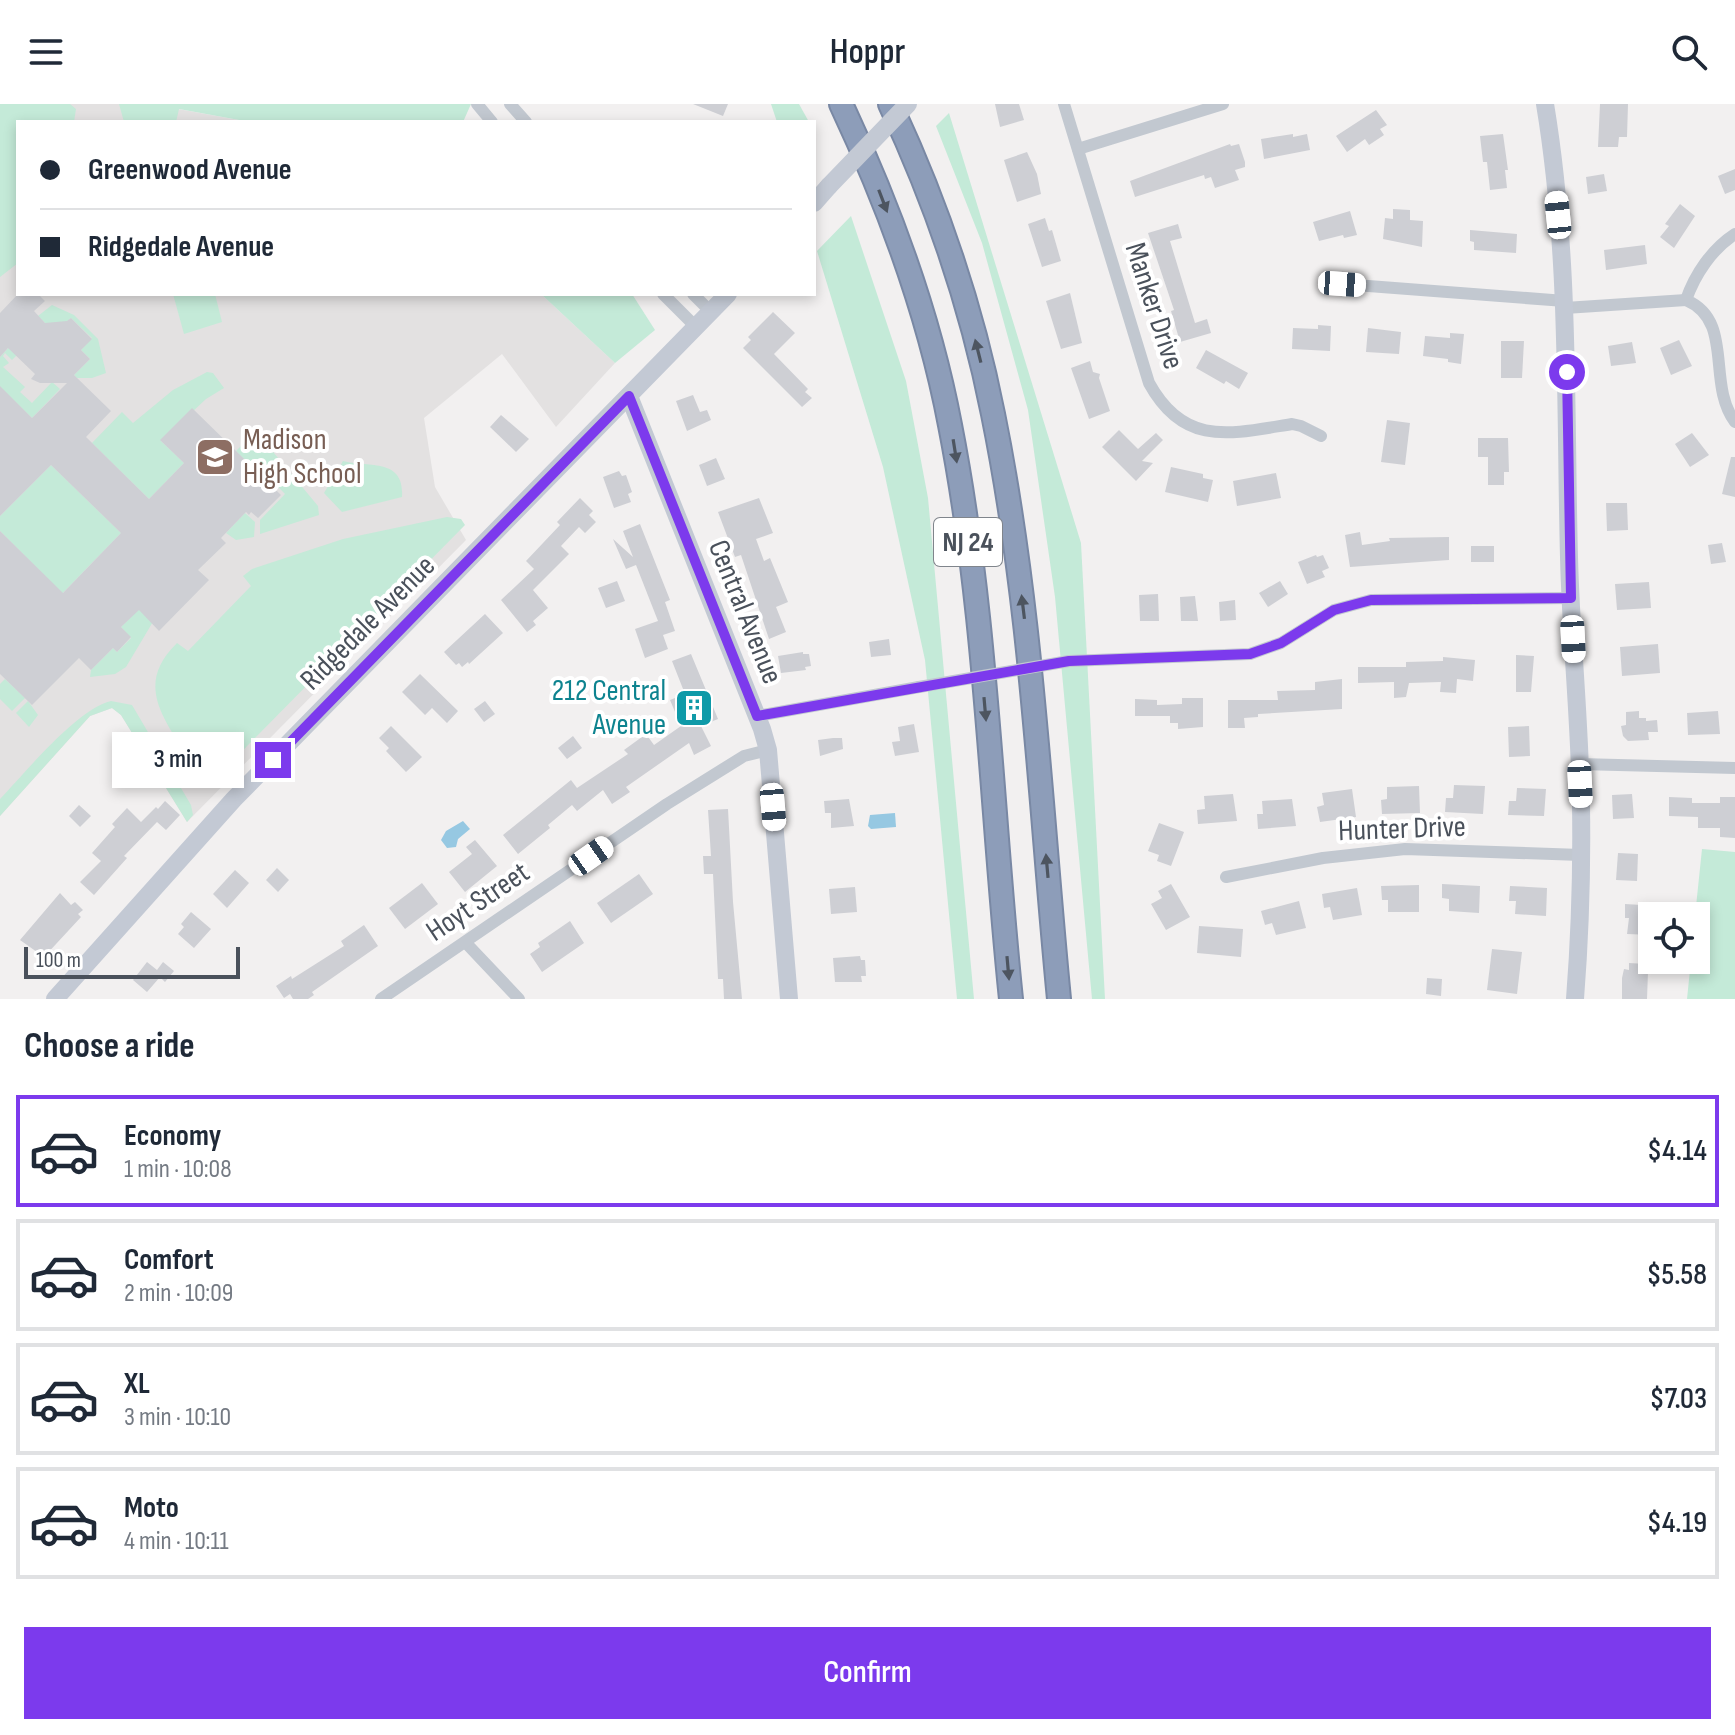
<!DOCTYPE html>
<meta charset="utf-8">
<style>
:root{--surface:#fff;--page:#f6f6f7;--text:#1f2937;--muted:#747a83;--line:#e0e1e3;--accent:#7c3aed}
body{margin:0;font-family:"Sofia Sans Condensed",sans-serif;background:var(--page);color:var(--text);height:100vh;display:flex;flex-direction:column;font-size:30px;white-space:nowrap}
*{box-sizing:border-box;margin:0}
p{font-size:26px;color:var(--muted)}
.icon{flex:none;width:44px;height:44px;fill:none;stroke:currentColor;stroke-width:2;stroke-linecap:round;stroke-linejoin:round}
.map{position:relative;height:895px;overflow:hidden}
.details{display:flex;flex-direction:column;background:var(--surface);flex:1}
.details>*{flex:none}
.top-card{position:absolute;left:16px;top:16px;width:800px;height:176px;border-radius:0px;box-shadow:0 4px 12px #0003;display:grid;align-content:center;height:176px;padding:0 24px;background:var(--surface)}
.fabs{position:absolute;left:1638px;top:798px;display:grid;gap:16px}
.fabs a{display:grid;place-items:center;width:72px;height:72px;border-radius:0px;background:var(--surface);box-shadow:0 4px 12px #0003;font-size:40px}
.scale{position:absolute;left:24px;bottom:20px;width:216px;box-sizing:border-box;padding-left:8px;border:4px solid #4a515b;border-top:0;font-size:22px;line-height:28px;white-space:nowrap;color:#4a515b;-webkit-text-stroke:6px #fff;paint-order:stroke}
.end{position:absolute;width:36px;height:36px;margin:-18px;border:10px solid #7c3aed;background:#fff;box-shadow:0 0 0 4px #fff}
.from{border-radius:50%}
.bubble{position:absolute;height:56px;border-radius:0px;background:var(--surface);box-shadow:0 4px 12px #0003;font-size:26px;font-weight:600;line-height:56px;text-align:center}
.car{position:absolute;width:24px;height:48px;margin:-24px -12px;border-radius:10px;box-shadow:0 0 6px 2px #0007;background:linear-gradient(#fff 24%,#345 0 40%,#fff 0 76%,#345 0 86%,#fff 0)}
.top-card b{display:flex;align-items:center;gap:28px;height:76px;font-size:30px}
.top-card b+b{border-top:2px solid var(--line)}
.top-card i{width:20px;height:20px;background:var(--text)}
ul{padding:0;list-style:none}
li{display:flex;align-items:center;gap:24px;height:112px;margin:0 16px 12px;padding:0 8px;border:4px solid var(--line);border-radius:0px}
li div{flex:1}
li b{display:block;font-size:30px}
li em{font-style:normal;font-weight:600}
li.active{border-color:var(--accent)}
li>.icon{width:72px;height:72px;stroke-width:1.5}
h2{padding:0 24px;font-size:36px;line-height:96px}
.action{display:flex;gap:16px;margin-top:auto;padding:16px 24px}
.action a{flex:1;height:92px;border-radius:0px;background:var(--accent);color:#fff;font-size:32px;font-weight:600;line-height:92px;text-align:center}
header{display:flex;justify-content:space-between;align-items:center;height:104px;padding:0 24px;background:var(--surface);font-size:36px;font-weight:600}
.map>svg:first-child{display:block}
.education{fill:#e3e1e1}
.green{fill:#c4ead8}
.water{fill:#96c8e2}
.building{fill:#cecfd4}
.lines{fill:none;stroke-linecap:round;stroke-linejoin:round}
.highway-casing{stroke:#7988a4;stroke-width:26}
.street{stroke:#c2c8d0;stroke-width:12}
.secondary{stroke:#c3c9d4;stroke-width:18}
.highway{stroke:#8d9db9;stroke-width:22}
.street-bridge{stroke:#c2c8d0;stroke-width:12}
.secondary-bridge{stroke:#c3c9d4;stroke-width:18}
.oneway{fill:#4d5560}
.route{stroke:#7c3aed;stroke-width:10}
.labels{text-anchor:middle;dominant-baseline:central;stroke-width:8;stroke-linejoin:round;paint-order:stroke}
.shield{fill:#fff;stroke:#80858c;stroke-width:2}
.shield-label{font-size:28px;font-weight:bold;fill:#4a515b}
.street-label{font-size:30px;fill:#4a515b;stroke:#fff}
.education-label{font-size:30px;fill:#785e54;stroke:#fff;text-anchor:start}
.culture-label{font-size:30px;fill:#0d838f;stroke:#fff;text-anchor:end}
</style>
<header><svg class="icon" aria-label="menu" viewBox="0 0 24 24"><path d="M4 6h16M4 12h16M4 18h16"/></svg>Hoppr<svg class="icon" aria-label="search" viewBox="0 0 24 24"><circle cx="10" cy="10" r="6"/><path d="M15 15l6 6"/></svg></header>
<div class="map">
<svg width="1735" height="895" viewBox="0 0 1735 895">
<rect width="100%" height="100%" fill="#f2f0f0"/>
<path class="education" d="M0 0H167L178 5 250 18H18V190H541L615 259 556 323 502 250 424 314 435 383 466 436 187 718 121 611 112 604 90 612 0 712Z"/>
<g class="green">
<path d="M0 0H70L76 5 74 18H18V159L0 173Z"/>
<path d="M119 0H471L463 18H250L179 5 176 18H124Z"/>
<path d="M771 0H799L809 18H777Z"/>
<path d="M949 9 1081 439 1105 895H1092L1055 493 1028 306 982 139 936 22Z"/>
<path d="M851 112 906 277 928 394 974 895H957L925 556 883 363 817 147Z"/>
<path d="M173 190H215L222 218 184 230Z"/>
<path d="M541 190H632L655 226 615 259Z"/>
<path d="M52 201 74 211 98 235 106 269 92 274H77L74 271 90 255 81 246 92 234 71 214 65 219 46 220 38 212Z"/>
<path d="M13 239 20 248 12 256 5 249 3 252 9 259 3 263 25 283 20 288 32 299 52 278 60 285 32 314 0 283V253Z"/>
<path d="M207 268 213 269 224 284 206 295 161 337 184 359 149 395 92 339 122 308 133 319 173 286Z"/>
<path d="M252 331H259L318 402 319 411 260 430V416L285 390 252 356 248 359 236 347Z"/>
<path d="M343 357C367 364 405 353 402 393L342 408 324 389Z"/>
<path d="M51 361 121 429 53 499 51 478 0 427V412Z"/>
<path d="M245 409 255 418 254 433 236 436 226 429Z"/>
<path d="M447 413 461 415 465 421 248 641 222 669 216 682C200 678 192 660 183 646 159 608 138 577 177 539L188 547 251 482 243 472 252 465 343 435Z"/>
<path d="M156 488 163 501 126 563 115 570 90 573 91 566 113 544 117 548 131 534 121 523Z"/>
<path d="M5 575 25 594 12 607 0 595V580Z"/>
<path d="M28 597 38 611 29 623 16 609Z"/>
<path d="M111 597 132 601 191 701 193 711 187 718 121 611 112 604 90 612 0 712V695C25 669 78 604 111 597Z"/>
<path d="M1702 745 1735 748V895H1687L1691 856H1696L1695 812Z"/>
</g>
<g class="water">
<path d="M895 709 896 723 871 725 868 722 870 711Z"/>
<path d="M463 717 470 725 458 735 456 743 447 744 441 736 446 727Z"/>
</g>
<g class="building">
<path d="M693 0H728L723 12Z"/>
<path d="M995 0H1019L1024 16 1000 23Z"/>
<path d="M1600 0H1628L1627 33H1619L1618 43H1598Z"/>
<path d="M1376 6 1387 21 1380 25 1384 31 1369 41 1365 35 1347 48 1336 32Z"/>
<path d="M1293 30V33L1307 30 1310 46 1264 55 1261 35Z"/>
<path d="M1503 30 1508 66H1505L1507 84 1490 86 1487 58H1483L1480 32Z"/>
<path d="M1230 40 1231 42 1239 40 1245 58V63L1235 66 1239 76 1215 84 1211 73 1205 75 1204 71 1135 93 1130 77Z"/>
<path d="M1027 48 1037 70 1041 90 1017 98 1004 56Z"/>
<path d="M1735 65V86L1725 90 1718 72Z"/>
<path d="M1604 70 1607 87 1588 90 1586 73Z"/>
<path d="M1680 100 1695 112 1674 144 1660 133 1669 122 1665 120Z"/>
<path d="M1393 105 1410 106V116L1423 117 1422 143 1383 135 1385 114 1393 115Z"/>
<path d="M1350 107 1357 131 1344 134 1343 131 1319 137 1313 118Z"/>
<path d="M1045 114 1049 127 1052 126 1061 157 1042 163 1028 120Z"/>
<path d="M1178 120 1182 134 1170 137 1195 219 1207 215 1211 229 1180 238 1171 207 1174 206 1148 129Z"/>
<path d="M1470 126 1517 130 1516 149 1474 146V138L1470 137Z"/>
<path d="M1645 141 1647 160 1606 166 1604 146Z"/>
<path d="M1070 189 1082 239 1061 245 1046 197Z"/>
<path d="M18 190H38L45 197 34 207 45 219 67 217 71 214 92 235 81 246 90 255 74 271 111 307 86 333 149 395 184 359 160 336 192 304 281 391 258 414 251 408 249 411 246 408 221 434 226 439 198 466 209 476 159 527 139 506 121 523 131 533 117 548 113 544 91 566 79 554 32 601 0 570V427L63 489 121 429 51 361 0 412V282L32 314 67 279H40L31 275 35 270 8 244 0 253V209Z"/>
<path d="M773 208 795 229 774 250 808 285 805 288 812 294 802 303 743 244 751 236 748 233Z"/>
<path d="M1318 221 1331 222 1330 247 1292 245 1293 224 1318 225Z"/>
<path d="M1368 224 1401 228 1399 250 1366 248Z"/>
<path d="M1450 229 1464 230 1461 260 1448 258V255L1423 252 1425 232 1450 234Z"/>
<path d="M1679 236 1692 262 1671 271 1660 244Z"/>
<path d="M1501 237H1524L1522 274H1501Z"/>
<path d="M1632 238 1636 259 1611 262 1608 242Z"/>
<path d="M1206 246 1248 269 1239 285 1226 277 1224 280 1196 264Z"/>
<path d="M1090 257 1093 268 1100 270 1099 274 1110 307 1089 315 1071 264Z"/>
<path d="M693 291 700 308 707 306 711 316 687 327 676 297Z"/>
<path d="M501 311 529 335 516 348 490 323Z"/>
<path d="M1387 316 1410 319 1405 361 1381 358Z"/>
<path d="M1119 326 1138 345 1156 329 1163 336 1142 357 1153 359 1136 377 1102 343Z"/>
<path d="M1692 329 1709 351 1690 363 1675 340Z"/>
<path d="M1478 334H1508L1509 368H1504V381H1488V353H1478Z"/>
<path d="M1731 353H1735V393L1722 390Z"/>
<path d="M716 354 725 375 707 382 699 361Z"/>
<path d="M1171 363 1203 370V374L1213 376 1208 398 1165 388Z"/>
<path d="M619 367 622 372 626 371 632 388 628 390 631 398 614 404 603 373Z"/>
<path d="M1276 369 1281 394 1237 402 1233 377Z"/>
<path d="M580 394 593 407 589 411 596 418 585 429 579 423 561 442 569 450 533 486 548 504 533 517 536 521 527 528 501 496 534 465 526 457 560 421 557 418Z"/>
<path d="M759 394 773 429 756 435 764 457 770 454 788 498 776 503 786 528 769 535 741 451 735 453 718 408Z"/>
<path d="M1606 399H1627L1628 426 1607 427Z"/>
<path d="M640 420 670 496 665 498 675 527 663 531 668 545 645 554 635 525 658 517 636 461 626 465 613 435 633 453 623 427Z"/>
<path d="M1360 428 1362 441 1390 437 1389 434 1449 433V456L1350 463 1345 431Z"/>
<path d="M1722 439 1726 458 1711 460 1708 441Z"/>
<rect x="1471" y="442" width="23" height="16"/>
<path d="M1316 451 1317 453 1323 451 1329 464 1322 467 1325 473 1307 480 1298 458Z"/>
<path d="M617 477 625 497 606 504 598 484Z"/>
<path d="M1280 477 1288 490 1268 503 1259 489Z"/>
<path d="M1649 478 1651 504 1617 506 1615 480Z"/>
<path d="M1158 490 1159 517H1140L1139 491Z"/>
<path d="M1195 492 1198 517H1181L1180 493Z"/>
<path d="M1235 496 1236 516 1220 517 1219 498Z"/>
<path d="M485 510 503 529 469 560 468 558 462 563 459 559 456 561 444 548Z"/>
<path d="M889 535 891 551 871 553 869 538Z"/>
<path d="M1658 540 1660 569 1622 572 1620 543Z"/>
<path d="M803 548V550H809L811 562 805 563 806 566 781 569 778 552Z"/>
<path d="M691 550 718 615 701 622 711 642 694 651 689 639 626 683 630 688 612 700 603 686 577 707 572 701 548 721 550 724 518 750 503 731 571 676 577 684 628 650 624 646 646 630 654 641 681 622 670 596 685 590 672 557Z"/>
<path d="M1516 551 1534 552 1531 588H1516Z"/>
<path d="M1443 553 1475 556 1473 577 1457 575 1456 589 1440 588 1441 578 1409 579 1406 593 1394 594V578L1358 579V563H1406V558L1443 557Z"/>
<path d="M420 570 458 607 447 619 432 604 425 611 402 588Z"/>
<path d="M1342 575V605L1258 610V613L1244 614 1245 624H1228V596H1278L1277 587 1315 586V578Z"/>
<path d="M1182 594H1203V623L1178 625V619H1170V612H1135V595L1157 596V601L1182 600Z"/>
<path d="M485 597 495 610 484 618 474 605Z"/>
<path d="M1639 607V614H1646V617L1657 616 1658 628H1648L1649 636 1628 637 1623 632 1621 622 1626 621V608Z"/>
<path d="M1718 607 1720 630 1688 631 1687 609Z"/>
<path d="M914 620 919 648 895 652 892 638 900 637 898 623Z"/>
<path d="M391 622 422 653 406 668 386 647 389 644 379 634Z"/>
<path d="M1529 622 1530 652 1509 653 1508 623Z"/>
<path d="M573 632 582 644 567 655 558 644Z"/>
<path d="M833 634H842L843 645 820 652 818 636Z"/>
<path d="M1454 681 1485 682 1483 710 1445 708 1446 694H1453Z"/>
<path d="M1419 682 1420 709 1382 710 1381 696 1387 695V683Z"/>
<path d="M1517 684 1546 685 1544 712 1508 711 1509 697H1516Z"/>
<path d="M1352 685 1356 713 1320 718 1317 703 1324 701 1322 689Z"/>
<path d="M1233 690 1237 717 1198 720 1197 706 1205 705 1204 692Z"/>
<path d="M1632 690 1634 714 1613 715 1612 691Z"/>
<path d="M1669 693 1692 694V699H1720V693H1735V734L1720 733V724H1698V713L1669 712Z"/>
<path d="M849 695 854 722 831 724V709H825L824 697Z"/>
<path d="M1292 695 1296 722 1258 725 1257 710H1263L1262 697Z"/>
<path d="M165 697 180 711 166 726 157 718 124 752 127 754 94 791 80 778 101 757 92 749 115 723 112 720 127 704 141 718 156 703 158 705Z"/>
<path d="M79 701 91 712 80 723 69 712Z"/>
<path d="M728 705 733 798 742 895H724L723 875H718L713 770H704L703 752H711L708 706Z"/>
<path d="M1159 719 1184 728 1171 762 1157 757 1159 751 1148 747Z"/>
<path d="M475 736 497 762 465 788 449 768 472 750 466 743Z"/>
<path d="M1618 749 1638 750 1637 777 1616 776Z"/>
<path d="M277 764 289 776 278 788 266 776Z"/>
<path d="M235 766 249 779 227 804 213 790Z"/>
<path d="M639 770 653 790 611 819 597 799Z"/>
<path d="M422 779 438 800 405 825 389 804Z"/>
<path d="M1171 780 1190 813 1166 826 1151 800 1162 794 1158 787Z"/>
<path d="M1442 780 1480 782 1479 809 1449 807V795L1442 794Z"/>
<path d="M1419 781V808H1388V796H1382L1381 782Z"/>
<path d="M1510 782 1547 784 1546 812 1515 810 1516 797H1509Z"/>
<path d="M855 783 857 808 831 810 829 785Z"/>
<path d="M1357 784 1362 811 1333 816 1330 803 1324 804 1322 790Z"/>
<path d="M60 789 71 801 75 798 83 806 78 810 81 813 44 853 20 836Z"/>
<path d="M1299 797 1306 824 1276 831 1272 819 1265 821 1261 807Z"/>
<path d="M1625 800 1674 803V812H1652V831L1627 830 1629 814H1625Z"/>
<path d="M191 808 211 825 194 844 178 830 184 823 181 820Z"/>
<path d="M570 817 584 839 542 868 530 850 540 843 538 839Z"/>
<path d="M364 821 378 842 312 888 314 891 308 895H293L290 890 284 894 276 882 291 872 292 875 344 842 341 837Z"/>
<path d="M1199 822 1243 825 1241 853 1197 849Z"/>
<path d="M1492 845 1522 848 1517 890 1487 886Z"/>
<path d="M860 852 861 856H865L866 872H861L862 878H835L833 854Z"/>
<path d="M147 858 157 866 163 858 174 867 165 878 160 873 147 888 133 876Z"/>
<path d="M1629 859 1646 860 1645 867 1648 868 1647 895H1622V874L1624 865 1629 866Z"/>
<path d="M1427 874 1442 875 1441 892 1426 890Z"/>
</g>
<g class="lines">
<g class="highway-casing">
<g id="highway">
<path d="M841 0C889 102 929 210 950 321 987 510 991 704 1011 895"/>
<path d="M890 0C936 98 972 204 993 310 1032 502 1040 700 1059 895"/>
</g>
</g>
<g class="street">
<path d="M477 0 492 18"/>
<path d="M510 0 526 18"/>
<path d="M1064 0 1149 279C1184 343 1230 330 1292 320L1301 322 1321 332"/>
<path d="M1078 45 1223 0"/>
<path d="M1735 130C1712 145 1695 170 1686 196 1735 217 1706 279 1735 318"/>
<path d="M1342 180 1565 197"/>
<path d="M663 190 696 223"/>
<path d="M693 190 711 208"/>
<path d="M1565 204 1686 196"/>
<path d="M1069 557 1250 550 1281 539 1334 506 1371 496 1571 494"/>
<path d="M757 612 919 583"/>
<path d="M1579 660 1735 664"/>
<path d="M1226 773 1323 754 1405 745 1581 751"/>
<path d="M466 839 519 895"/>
<path d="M381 895 667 700 744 652 768 646"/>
</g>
<g class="secondary">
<path d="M1545 0C1570 150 1565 302 1569 453 1571 536 1580 619 1581 701 1582 766 1580 831 1575 895"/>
<path d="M814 99 829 82"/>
<path d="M629 292 762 625 768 646 789 895"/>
<path d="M55 895 234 695 728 190"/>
</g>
<use href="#highway" class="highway"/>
<path class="street-bridge" d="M919 583 1069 557"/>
<path class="secondary-bridge" d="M829 82 908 0"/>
</g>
<defs><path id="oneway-solid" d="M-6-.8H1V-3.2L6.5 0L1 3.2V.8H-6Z" transform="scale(2)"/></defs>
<g class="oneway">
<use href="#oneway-solid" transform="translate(883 97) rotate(69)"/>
<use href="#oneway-solid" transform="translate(978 247) rotate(-104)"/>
<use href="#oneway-solid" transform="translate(955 347) rotate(81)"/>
<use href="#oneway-solid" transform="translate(1023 503) rotate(-97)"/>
<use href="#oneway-solid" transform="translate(985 605) rotate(85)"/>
<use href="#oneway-solid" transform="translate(1047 762) rotate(-95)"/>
<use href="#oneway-solid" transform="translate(1008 864) rotate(85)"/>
</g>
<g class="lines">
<path class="route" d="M273 656 629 292 757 612 1069 557 1250 550 1281 539 1334 506 1371 496 1571 494 1567 268"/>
</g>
<defs>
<g id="school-square" transform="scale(2)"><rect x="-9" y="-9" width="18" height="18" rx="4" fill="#8d6e63" stroke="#fff"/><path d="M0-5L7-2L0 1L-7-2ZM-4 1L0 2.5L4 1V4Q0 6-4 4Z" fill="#fff"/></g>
<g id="building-square" transform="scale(2)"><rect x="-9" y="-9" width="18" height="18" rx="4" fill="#0f9aa8" stroke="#fff"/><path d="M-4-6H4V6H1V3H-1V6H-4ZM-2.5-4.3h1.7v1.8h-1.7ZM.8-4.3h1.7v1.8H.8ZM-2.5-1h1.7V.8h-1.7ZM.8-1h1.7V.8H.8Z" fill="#fff"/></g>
</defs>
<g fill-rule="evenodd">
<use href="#school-square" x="215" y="353"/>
<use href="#building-square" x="694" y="604"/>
</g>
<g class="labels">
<rect class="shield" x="934" y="414" width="68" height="48" rx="6"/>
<g class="shield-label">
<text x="968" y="438">NJ 24</text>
</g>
<g class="street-label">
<text transform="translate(1154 202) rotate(72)">Manker Drive</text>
<text transform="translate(745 508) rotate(68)">Central Avenue</text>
<text transform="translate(368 519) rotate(-45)">Ridgedale Avenue</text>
<text transform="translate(1402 725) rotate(-2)">Hunter Drive</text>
<text transform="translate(478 798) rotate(-34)">Hoyt Street</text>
</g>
<g class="education-label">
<text x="243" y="336">Madison<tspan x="243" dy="34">High School</tspan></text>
</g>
<g class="culture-label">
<text x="666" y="587">212 Central<tspan x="666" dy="34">Avenue</tspan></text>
</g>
</g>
</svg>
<div class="fabs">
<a><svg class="icon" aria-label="locate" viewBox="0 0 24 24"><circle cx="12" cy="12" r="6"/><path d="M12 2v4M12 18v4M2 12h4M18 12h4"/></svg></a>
</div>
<div class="scale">100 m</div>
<i class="end from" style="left:1567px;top:268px"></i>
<i class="end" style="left:273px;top:656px"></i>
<div class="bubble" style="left:112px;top:628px;width:132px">3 min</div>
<i class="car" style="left:1558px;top:111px;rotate:354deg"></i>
<i class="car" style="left:1342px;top:180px;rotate:94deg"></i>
<i class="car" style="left:1573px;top:535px;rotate:177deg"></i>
<i class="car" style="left:1580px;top:680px;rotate:177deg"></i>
<i class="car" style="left:773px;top:703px;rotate:175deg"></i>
<i class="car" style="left:591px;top:752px;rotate:55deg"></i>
<div class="top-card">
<b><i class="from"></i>Greenwood Avenue</b>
<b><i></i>Ridgedale Avenue</b>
</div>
</div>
<section class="details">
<h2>Choose a ride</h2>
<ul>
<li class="active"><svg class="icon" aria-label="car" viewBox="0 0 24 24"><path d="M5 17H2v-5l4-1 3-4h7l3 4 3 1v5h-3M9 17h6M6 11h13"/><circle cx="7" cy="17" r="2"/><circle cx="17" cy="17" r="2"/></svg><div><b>Economy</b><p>1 min · 10:08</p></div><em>$4.14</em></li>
<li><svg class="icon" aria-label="car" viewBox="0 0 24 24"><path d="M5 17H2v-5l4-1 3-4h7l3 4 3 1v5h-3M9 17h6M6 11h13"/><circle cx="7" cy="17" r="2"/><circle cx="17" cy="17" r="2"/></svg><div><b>Comfort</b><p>2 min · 10:09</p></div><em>$5.58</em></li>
<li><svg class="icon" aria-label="car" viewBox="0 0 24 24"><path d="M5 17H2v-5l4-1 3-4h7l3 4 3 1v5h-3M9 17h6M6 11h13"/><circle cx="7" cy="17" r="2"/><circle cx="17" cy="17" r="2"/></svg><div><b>XL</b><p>3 min · 10:10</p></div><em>$7.03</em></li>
<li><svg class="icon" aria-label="car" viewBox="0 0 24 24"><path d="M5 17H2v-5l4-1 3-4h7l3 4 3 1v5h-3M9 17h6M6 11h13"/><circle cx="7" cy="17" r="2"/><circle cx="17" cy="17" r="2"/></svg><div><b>Moto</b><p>4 min · 10:11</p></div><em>$4.19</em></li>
</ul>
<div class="action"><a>Confirm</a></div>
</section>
